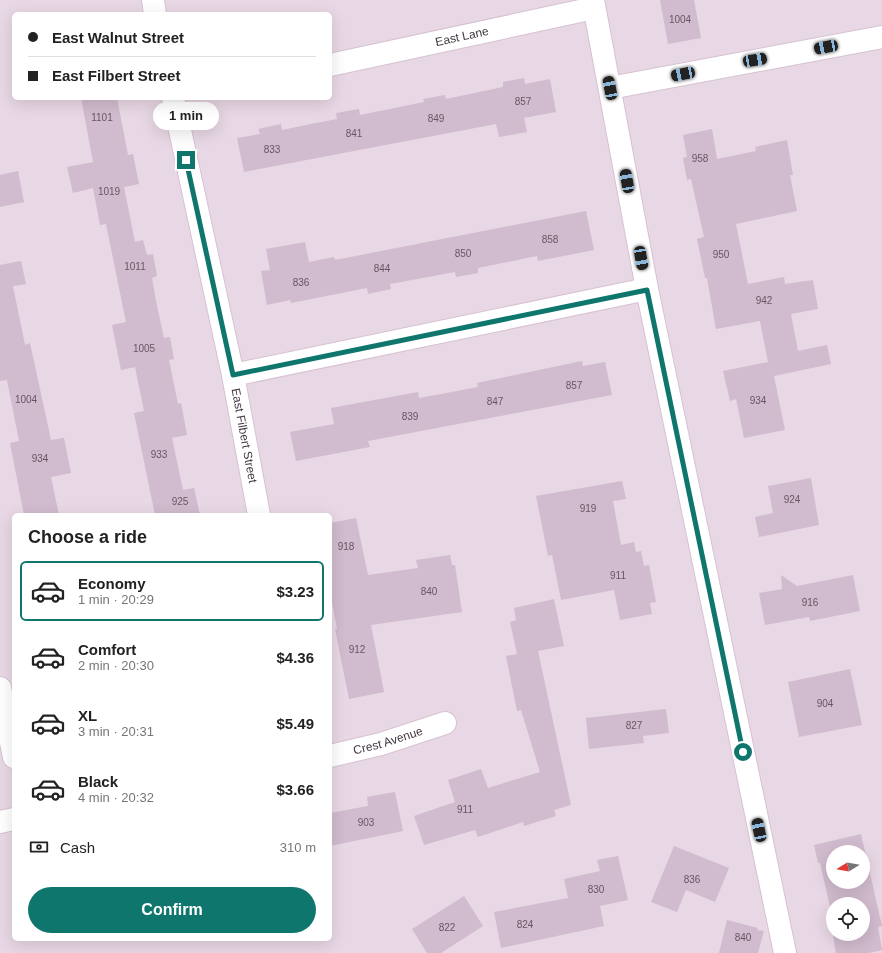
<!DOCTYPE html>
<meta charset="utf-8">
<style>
:root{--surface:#fff;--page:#f6f6f6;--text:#222;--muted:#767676;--line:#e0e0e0;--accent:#0f766e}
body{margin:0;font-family:Arial,sans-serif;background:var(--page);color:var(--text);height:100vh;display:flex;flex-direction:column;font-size:15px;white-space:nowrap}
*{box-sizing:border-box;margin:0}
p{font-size:13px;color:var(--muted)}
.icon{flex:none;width:22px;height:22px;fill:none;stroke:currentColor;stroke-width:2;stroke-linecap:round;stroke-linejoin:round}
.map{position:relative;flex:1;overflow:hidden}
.drawer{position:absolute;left:12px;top:513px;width:320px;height:428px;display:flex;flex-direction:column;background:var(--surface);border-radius:6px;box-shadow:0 4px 16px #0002}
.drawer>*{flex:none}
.top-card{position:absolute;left:12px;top:12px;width:320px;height:88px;border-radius:6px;box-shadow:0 4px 16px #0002;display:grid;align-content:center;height:88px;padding:0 16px;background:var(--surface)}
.needle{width:26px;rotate:259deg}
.controls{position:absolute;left:826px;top:845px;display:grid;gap:8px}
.controls a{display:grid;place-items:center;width:44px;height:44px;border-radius:50%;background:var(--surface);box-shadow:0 4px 16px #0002;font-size:20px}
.end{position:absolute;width:18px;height:18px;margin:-9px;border:5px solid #0f766e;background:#fff;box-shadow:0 0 0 2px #fff}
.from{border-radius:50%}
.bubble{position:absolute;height:28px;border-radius:14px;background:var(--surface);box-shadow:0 4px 16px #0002;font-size:13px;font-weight:700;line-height:28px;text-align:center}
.car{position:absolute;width:12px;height:24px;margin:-12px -6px;border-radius:5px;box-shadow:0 0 3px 1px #0007;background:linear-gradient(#222 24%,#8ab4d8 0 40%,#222 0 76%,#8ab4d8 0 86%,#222 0)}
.top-card b{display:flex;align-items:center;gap:14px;height:38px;font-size:15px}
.top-card b+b{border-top:1px solid var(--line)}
.top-card i{width:10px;height:10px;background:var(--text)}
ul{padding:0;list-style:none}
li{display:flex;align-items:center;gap:12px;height:60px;margin:0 8px 6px;padding:0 8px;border:2px solid transparent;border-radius:6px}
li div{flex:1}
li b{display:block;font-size:15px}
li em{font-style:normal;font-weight:700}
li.on{border-color:var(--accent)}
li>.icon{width:36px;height:36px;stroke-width:1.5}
h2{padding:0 16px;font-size:18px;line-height:48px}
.pay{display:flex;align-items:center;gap:10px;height:44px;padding:0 16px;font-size:15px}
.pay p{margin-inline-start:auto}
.button{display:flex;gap:8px;margin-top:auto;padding:8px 16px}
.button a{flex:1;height:46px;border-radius:24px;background:var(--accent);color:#fff;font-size:16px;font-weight:700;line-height:46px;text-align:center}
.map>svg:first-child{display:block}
.residential{fill:#e8d7e4;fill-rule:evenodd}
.building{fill:#d1bbce;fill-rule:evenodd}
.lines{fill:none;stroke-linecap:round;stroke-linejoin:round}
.street-casing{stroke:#d6c2d2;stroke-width:24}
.street{stroke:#fff;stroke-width:22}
.route{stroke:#0f766e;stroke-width:5}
.labels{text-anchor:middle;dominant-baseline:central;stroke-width:3.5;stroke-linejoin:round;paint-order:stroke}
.number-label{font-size:10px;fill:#665664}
.street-label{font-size:12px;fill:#423540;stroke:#fff}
</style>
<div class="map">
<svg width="882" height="953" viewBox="0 0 882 953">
<rect width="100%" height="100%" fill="#f1e5ee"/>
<path class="residential" d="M0 0H882V953H0ZM14 14H330V98H14ZM14 515H330V939H14ZM833 852H863V882H833ZM833 904H863V934H833Z"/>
<g class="building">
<path d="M660 0H694L701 38 668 44Z"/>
<path d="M524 78 525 84 550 79 556 112 524 118 527 132 499 137 496 124 244 172 237 138 260 134 258 129 281 124 282 130 301 126 337 119 336 113 359 109 360 115 424 102 423 99 445 95 446 99 503 87V82Z"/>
<path d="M81 98H117L128 155 133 154 139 184 124 187 135 242 143 240 147 255 153 254 157 276 152 278 156 301 164 338 170 337 174 359 169 360 178 404 181 403 187 435 172 438 183 490 194 488 200 515H155L134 413 144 411 135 367 121 370 112 325 126 322 106 224 100 225 93 188 73 193 67 167 93 162Z"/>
<path d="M712 129 717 159 756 151 755 147 787 140 793 175H790L797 211 736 224 748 284 784 277 785 284 813 280 818 309 791 314 798 351 827 345 831 364 774 376 785 430 744 438 736 399 730 401 723 371 768 362 760 321 716 329 707 278H705L697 239 704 237 691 179 687 180 683 158 687 157 683 135Z"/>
<path d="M18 171 24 202 0 207V175Z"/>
<path d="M586 211 594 250 538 261 537 256 478 268V273L456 277 455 272 390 284 391 289 368 294 367 288 291 303 290 300 267 305 261 271 270 270 266 249 305 242 309 262 334 257 335 260Z"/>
<path d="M21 261 26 284 13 286 25 345 30 343 51 440 64 438 71 473 51 477 59 515H24L10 443 19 441 7 380 0 381V265Z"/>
<path d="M582 361 583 366 605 362 612 395 368 441 370 447 296 461 290 432 334 424 331 408 418 392 419 398 441 394 478 387 477 383Z"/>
<path d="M811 478 819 525 759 537 755 517 773 513 768 486Z"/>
<path d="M622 481 626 499 613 501 621 545 634 542 636 552 641 551 644 566 649 565 656 602 650 603 652 614 620 620 614 590 561 600 552 555 548 556 536 496Z"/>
<path d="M356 518 368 575 418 568 416 560 450 555 452 565H455L462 612 371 625 384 692 349 699 335 629H337L330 591V523Z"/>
<path d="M781 575 797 586 853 575 860 611 810 621 809 617 765 625 759 593 782 589Z"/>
<path d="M554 599 564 646 538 651 571 805 554 810 556 816 524 826 523 822 478 837 475 830 424 845 414 816 455 802 448 780 481 769 488 788 540 772 521 710 517 711 506 656 517 654 510 622 516 620 514 608Z"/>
<path d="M850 669 862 725 799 737 788 682Z"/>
<path d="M666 709 669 733 643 736 644 743 589 749 586 718Z"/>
<path d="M395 792 403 831 330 846V813L368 806 367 797Z"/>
<path d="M861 834 882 926 878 927 882 950 869 953H836L833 936H837L836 934H863V904H833V920L820 863H818L814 845ZM833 852H863V882H833Z"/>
<path d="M674 846 729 868 715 902 686 890 677 912 651 902Z"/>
<path d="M618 856 628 900 600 906 604 926 501 948 494 912 568 898 564 879 600 871 597 860Z"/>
<path d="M464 896 483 926 441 953H427L412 929Z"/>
<path d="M727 920 758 928 757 930 764 931 758 953H719Z"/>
</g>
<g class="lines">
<g class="street-casing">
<g id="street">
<path d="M153 0 155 14"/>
<path d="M593 0 647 289 785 953"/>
<path id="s1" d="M330 65 594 8"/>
<path d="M610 88 882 37"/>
<path id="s2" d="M173 98 233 375 259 515"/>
<path d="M233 375 647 289"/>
<path d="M0 688 14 757"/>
<path id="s3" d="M330 756 381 744 445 723"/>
<path d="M0 822 14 819"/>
</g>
</g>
<use href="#street" class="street"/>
</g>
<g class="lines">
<path class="route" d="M186 160 233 375 647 290 743 752"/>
</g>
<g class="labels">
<g class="number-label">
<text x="680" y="19">1004</text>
<text x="523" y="101">857</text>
<text x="102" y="117">1101</text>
<text x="436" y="118">849</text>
<text x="354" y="133">841</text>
<text x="272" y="149">833</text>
<text x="700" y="158">958</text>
<text x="109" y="191">1019</text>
<text x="550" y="239">858</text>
<text x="463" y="253">850</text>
<text x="721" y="254">950</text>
<text x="135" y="266">1011</text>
<text x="382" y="268">844</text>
<text x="301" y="282">836</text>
<text x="764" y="300">942</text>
<text x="144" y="348">1005</text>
<text x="574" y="385">857</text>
<text x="26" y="399">1004</text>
<text x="758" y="400">934</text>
<text x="495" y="401">847</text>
<text x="410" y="416">839</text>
<text x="159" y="454">933</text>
<text x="40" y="458">934</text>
<text x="792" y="499">924</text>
<text x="180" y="501">925</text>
<text x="588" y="508">919</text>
<text x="346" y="546">918</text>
<text x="618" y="575">911</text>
<text x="429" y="591">840</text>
<text x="810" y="602">916</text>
<text x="357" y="649">912</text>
<text x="825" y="703">904</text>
<text x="634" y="725">827</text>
<text x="465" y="809">911</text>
<text x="366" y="822">903</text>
<text x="692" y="879">836</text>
<text x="596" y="889">830</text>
<text x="525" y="924">824</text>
<text x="447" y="927">822</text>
<text x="743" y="937">840</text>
</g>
<g class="street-label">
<text stroke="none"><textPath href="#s1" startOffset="135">East Lane</textPath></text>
<text stroke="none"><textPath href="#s2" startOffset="345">East Filbert Street</textPath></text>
<text stroke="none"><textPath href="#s3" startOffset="60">Crest Avenue</textPath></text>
</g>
</g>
</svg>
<div class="controls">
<a><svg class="needle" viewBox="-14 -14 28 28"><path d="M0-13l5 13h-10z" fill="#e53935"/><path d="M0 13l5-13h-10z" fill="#767676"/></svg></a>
<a><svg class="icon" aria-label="locate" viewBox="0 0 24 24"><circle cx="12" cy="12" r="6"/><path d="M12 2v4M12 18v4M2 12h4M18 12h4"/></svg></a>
</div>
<i class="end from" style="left:743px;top:752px"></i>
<i class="end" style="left:186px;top:160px"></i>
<div class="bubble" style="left:153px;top:102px;width:66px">1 min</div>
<i class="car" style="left:826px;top:47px;rotate:259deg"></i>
<i class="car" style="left:755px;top:60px;rotate:80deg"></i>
<i class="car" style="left:683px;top:74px;rotate:259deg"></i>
<i class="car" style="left:610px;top:88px;rotate:349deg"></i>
<i class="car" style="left:627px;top:181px;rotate:350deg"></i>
<i class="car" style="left:641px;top:258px;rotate:170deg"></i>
<i class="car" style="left:759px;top:830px;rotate:348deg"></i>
<div class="top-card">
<b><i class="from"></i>East Walnut Street</b>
<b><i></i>East Filbert Street</b>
</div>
<section class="drawer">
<h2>Choose a ride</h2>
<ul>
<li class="on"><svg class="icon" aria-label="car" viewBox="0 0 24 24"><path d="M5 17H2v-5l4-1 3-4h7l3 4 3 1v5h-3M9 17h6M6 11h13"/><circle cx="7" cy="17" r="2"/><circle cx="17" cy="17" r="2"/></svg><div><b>Economy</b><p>1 min · 20:29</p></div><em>$3.23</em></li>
<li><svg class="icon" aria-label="car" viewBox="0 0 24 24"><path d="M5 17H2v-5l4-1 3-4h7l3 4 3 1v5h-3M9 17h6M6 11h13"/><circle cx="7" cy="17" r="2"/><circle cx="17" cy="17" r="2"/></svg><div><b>Comfort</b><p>2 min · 20:30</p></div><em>$4.36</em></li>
<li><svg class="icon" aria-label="car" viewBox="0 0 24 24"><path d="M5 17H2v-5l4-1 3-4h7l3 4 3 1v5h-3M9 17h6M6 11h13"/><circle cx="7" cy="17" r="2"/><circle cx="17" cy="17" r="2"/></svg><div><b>XL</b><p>3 min · 20:31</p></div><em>$5.49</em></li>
<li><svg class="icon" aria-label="car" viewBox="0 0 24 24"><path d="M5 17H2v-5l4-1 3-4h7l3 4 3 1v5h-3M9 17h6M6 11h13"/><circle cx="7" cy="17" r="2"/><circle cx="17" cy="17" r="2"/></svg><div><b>Black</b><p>4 min · 20:32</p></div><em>$3.66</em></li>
</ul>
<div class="pay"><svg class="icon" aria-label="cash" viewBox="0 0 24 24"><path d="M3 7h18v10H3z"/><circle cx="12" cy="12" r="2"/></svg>Cash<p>310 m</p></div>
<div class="button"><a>Confirm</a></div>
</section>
</div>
